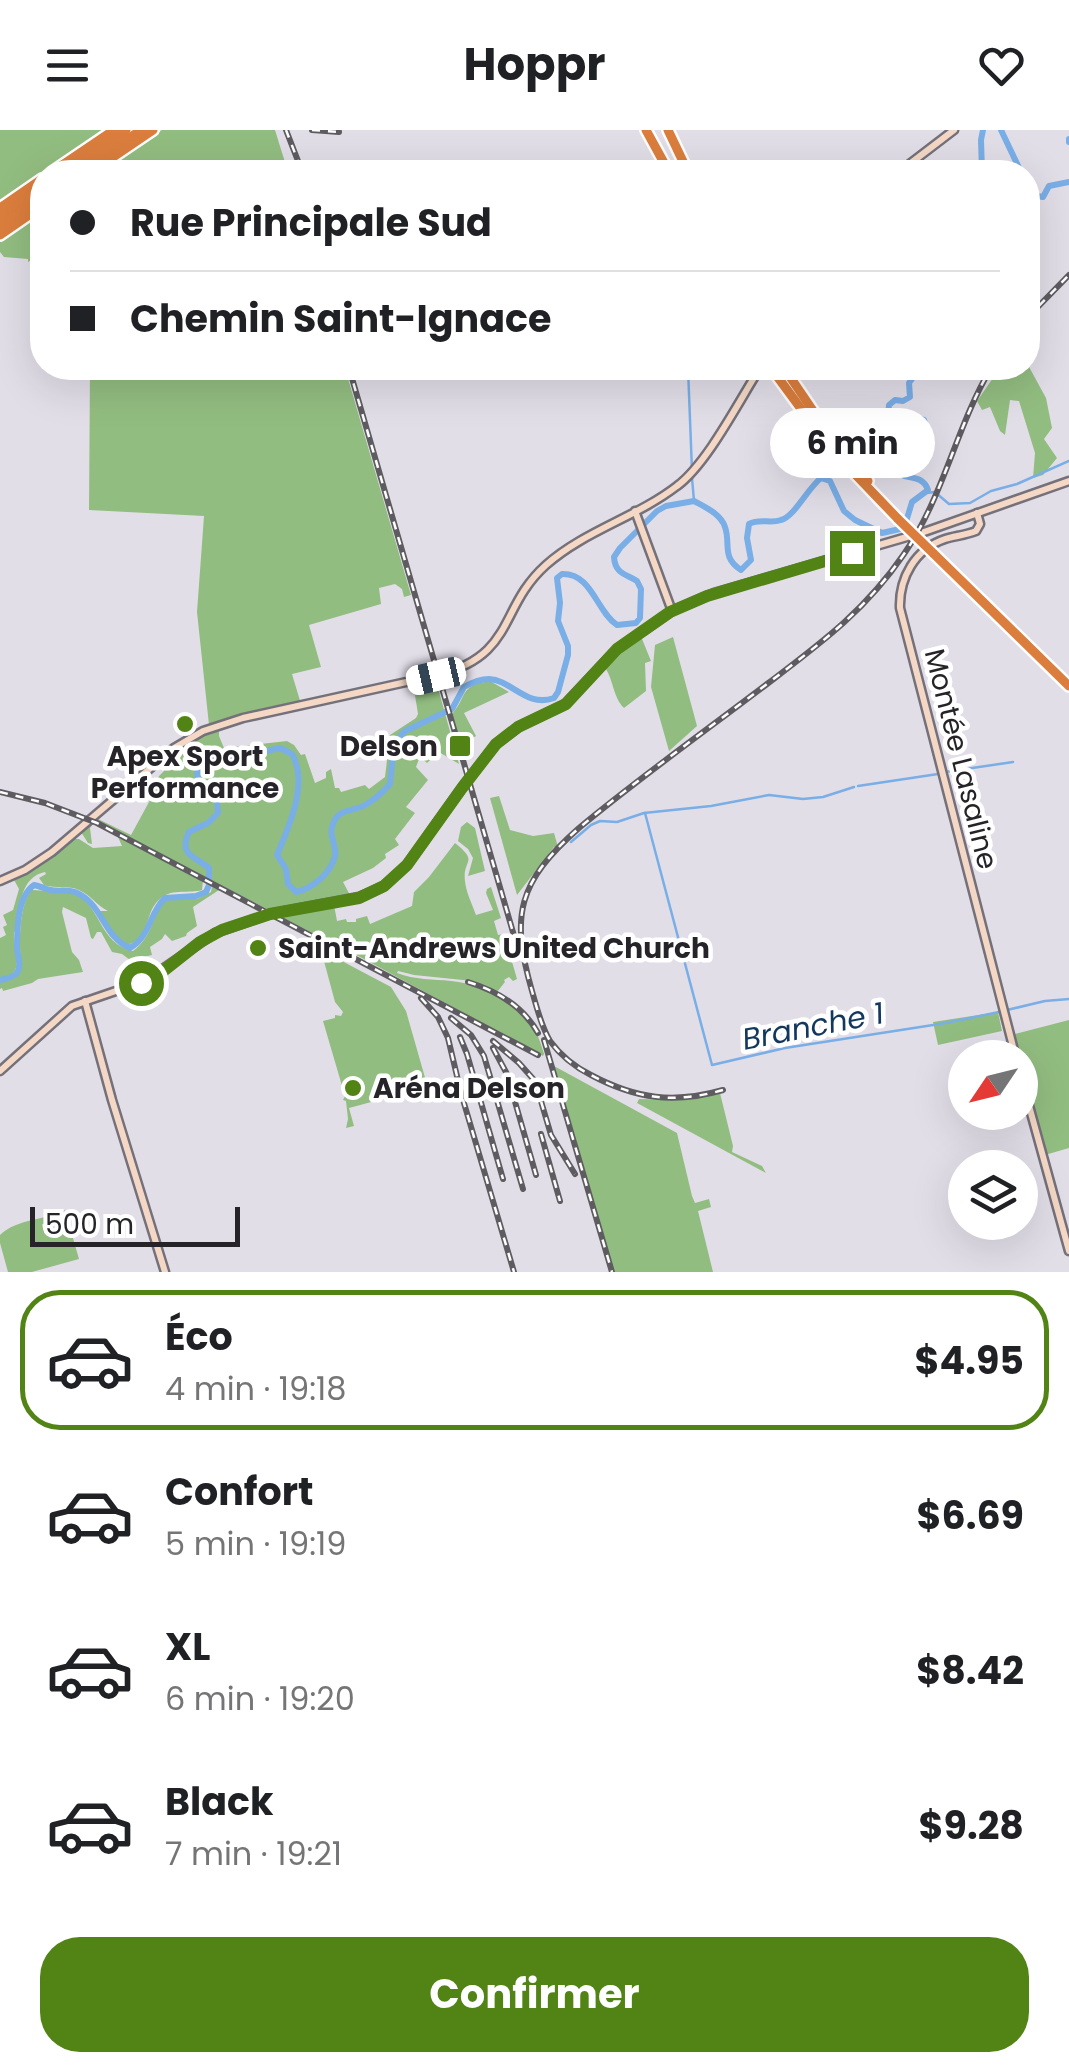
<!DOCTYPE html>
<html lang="fr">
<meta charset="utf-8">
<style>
:root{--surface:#fff;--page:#f6f6f6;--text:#202124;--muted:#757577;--line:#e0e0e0;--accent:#528315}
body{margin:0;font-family:Poppins,sans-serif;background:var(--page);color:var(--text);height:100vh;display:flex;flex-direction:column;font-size:38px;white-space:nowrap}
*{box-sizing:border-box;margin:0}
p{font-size:32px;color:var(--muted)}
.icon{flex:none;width:55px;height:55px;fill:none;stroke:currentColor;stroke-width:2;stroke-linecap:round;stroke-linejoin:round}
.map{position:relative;height:1142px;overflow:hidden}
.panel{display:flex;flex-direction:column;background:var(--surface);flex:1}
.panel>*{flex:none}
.banner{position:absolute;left:30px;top:30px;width:1010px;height:220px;border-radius:40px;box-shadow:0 10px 40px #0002;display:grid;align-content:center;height:220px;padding:0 40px;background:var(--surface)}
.needle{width:65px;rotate:235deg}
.fabs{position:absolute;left:948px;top:910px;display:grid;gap:20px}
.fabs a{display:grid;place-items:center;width:90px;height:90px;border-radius:50%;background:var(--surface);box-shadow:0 10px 40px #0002;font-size:50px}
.scale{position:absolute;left:30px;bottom:25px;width:210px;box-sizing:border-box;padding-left:10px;border:5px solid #262428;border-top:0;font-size:28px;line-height:35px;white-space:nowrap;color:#262428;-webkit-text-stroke:8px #fff;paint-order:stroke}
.end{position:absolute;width:45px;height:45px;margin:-22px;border:12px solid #528315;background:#fff;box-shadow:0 0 0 5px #fff}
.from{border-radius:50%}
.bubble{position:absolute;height:70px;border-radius:35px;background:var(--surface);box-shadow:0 10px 40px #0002;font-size:32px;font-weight:700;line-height:70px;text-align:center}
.car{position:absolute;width:30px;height:60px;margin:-30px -15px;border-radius:12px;box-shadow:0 0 8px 2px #0007;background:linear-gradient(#fff 24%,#345 0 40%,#fff 0 76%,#345 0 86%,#fff 0)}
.banner b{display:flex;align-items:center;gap:35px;height:95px;font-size:38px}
.banner b+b{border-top:2px solid var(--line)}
.banner i{width:25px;height:25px;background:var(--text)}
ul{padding:18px 0 0;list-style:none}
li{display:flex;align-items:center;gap:30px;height:140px;margin:0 20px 15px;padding:0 20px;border:5px solid transparent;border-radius:40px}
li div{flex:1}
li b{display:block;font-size:38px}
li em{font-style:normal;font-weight:700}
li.selected{border-color:var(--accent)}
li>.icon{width:90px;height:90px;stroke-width:1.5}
.cta{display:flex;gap:20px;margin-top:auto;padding:20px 40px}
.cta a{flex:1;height:115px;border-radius:40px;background:var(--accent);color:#fff;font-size:40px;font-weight:700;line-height:115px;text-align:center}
header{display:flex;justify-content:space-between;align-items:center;height:130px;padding:0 40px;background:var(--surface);font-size:45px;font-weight:700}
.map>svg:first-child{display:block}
.green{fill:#92bd80}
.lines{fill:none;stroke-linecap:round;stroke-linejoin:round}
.stream{stroke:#79aee6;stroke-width:2.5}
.river{stroke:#79aee6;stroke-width:6}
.secondary-casing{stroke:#74717a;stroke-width:11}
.highway-casing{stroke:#fff;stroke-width:14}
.secondary{stroke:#f4d8c5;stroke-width:6}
.highway{stroke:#db7e3d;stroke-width:9}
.rail-casing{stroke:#5e5b61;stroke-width:6}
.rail{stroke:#fff;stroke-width:2.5;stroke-dasharray:8;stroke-linecap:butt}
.highway-bridge-casing{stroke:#fff;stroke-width:14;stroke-linecap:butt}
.highway-bridge{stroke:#db7e3d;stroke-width:9}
.route{stroke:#528315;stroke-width:12}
.poi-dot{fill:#528315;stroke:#fff;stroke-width:4}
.labels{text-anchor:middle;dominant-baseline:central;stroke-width:9;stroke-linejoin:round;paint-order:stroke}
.poi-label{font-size:28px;font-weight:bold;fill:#262428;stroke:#fff;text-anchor:start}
.street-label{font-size:28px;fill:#262428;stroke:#fff}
.water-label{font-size:30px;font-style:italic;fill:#13385d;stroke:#fff}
</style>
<header><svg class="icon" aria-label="menu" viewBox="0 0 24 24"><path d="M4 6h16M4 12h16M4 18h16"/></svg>Hoppr<svg class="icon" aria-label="heart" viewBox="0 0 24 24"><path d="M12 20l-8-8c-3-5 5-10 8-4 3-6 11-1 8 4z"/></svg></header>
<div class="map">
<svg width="1069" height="1142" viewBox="0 0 1069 1142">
<rect width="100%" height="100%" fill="#e2dee8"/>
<g class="green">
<path d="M0 0H108L47 42H42V45L0 75Z"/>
<path d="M162 0H275L288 42H99Z"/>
<path d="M42 84V90L34 96 37 101 34 105 33 129 28 132V129L4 127 0 122V108L7 103 9 106Z"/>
<path d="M1028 235 1046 268 1052 298 1044 309 1057 328 1043 345 1033 348 1035 323 1019 271 1010 270 1005 305 1000 301 990 277 982 280 977 271 1000 238H1028Z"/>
<path d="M90 238H345L411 465 404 467 402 459 395 454 379 458 381 474 309 495 321 537 292 544 301 574 209 595 197 482 204 386 89 380Z"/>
<path d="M640 504 651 531 645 533 646 561 624 578C612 566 614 548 603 535L618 520Z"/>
<path d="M673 507 697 596 669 621 651 557 655 515Z"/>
<path d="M428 550 430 557 438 558 459 634 439 622 427 633 422 628 419 629 416 637 428 650 406 677 415 683 395 709 399 715 385 724 386 728 373 738 343 752 351 767 273 782 94 690 96 688 131 705 149 672 159 646 164 641 161 632C179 618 198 606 219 597V606L224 618 287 611 294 615 301 625 305 624 315 653 326 648V642L331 639 335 658H339L341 662 365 655 369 659 385 647 390 605 416 588 418 584 413 553Z"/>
<path d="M490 551 509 562 464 583 476 606 464 613 466 623 463 624 452 584C468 566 458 556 490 551Z"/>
<path d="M499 666 510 700 533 706 554 703 558 717H554L517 765 490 668Z"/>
<path d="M93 692 203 750 202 760C189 764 173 758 161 768 143 782 153 805 128 815L119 809 100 785 99 781H108C97 776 91 765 79 760 69 755 56 759 44 755L39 748 46 744 45 742C21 747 20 774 17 794 14 809 14 795 14 810 14 819 20 834 14 842 10 847 5 847 0 848V808L6 805 3 797 7 795 3 785 13 780 19 759 13 748 49 728 74 709H79L93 718 122 716 118 707 93 694 90 698 92 714 88 713 81 702Z"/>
<path d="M467 692 475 698 485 741 468 746 473 728 468 719 458 711 461 697Z"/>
<path d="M455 713C480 733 462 729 465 751 466 762 472 774 476 785L493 780 486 763 487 759 491 757 501 788 494 791 498 805 504 804 517 849 513 851 509 847 504 850 505 852 497 862 473 851 414 845 398 841 397 843C415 850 433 849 451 851 481 854 516 870 532 895 538 904 541 914 544 924L543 926 362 828 277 785 334 775 337 791 346 789 347 792H356V789L367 786 370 794 412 776 414 762 429 747Z"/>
<path d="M212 757 219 760 193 777 197 796 187 803 186 806 172 811 165 804 162 809 150 817 152 825 130 830 122 824 112 822 101 802H97L93 809 91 808 86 788 63 777 62 782 72 822 79 830 83 842 38 849 32 853 3 861 2 858 0 859V852C26 848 20 836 20 816 20 799 21 772 32 760 43 761 63 760 72 763 101 772 98 814 133 821 153 806 151 788 165 770L193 768 197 769 211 762Z"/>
<path d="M321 820 391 857 406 881 426 951 405 968 401 964 349 978 354 996 346 998 348 989 346 971 343 970 345 966 323 891 335 888V885L341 886 343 882 335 872Z"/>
<path d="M998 882 1002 901 938 915 933 892Z"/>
<path d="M1069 890V1018L1045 1025 1020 935V928L1018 927 1011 905Z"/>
<path d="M554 936 677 1003 692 1066 695 1073 709 1069 711 1077 698 1081 713 1142H614Z"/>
<path d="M720 963 733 1016 732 1022 762 1036 766 1043 637 973 639 969 680 970Z"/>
<path d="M65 1080 79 1129 32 1142H8L0 1113V1105C18 1088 44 1091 65 1080Z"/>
</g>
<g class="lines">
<g class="stream">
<path d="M688 238 692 341"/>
<path d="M692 348 694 371"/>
<path d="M926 363 935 362 949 374 970 373 991 361 1017 354 1069 331"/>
<path d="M945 642 1013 632"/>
<path d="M858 656 938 644"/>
<path d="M645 683 712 935 785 918 946 893 999 882"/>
<path d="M571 712 591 695 600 691 617 692 644 683 711 676 769 665 803 669 823 667 854 657"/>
<path d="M1007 880 1045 871 1069 869"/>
</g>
<g class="river">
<path d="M1001 0 1021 42"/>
<path d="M1069 9V12"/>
<path d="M982 42 981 10 983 0"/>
<path d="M1028 57 1037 66 1043 67 1049 56 1069 52"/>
<path d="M0 850C4 849 12 848 16 844 22 837 18 827 17 819 17 799 17 767 34 755 39 756 44 758 50 760 61 762 71 758 81 765 103 778 105 808 130 818 151 806 149 783 165 768L196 766 206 762 209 755V738C195 726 178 726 189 702L208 693 218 683 217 670C203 660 197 657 197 638L208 630 225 626H244L280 618 292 624C309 653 289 696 277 725L286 739 288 754 296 762C312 759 331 743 335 726 337 715 328 706 333 694 338 678 353 682 365 675 374 670 383 662 390 654L393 625 401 605 405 601 452 579 464 557C471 553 480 549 489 549 512 550 526 578 554 568L558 562 568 525V516L558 491 560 473 557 448 562 444C592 443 596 481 617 495L636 493 640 488 641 459 637 451C626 444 615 444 614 427L620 418 657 381 666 376 694 371C705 377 721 384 725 397 731 414 721 427 741 440L751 430 747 408 749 394C760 388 770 394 781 390 795 386 807 359 821 348L830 351 844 381 855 390 882 403 900 399 906 392 912 372 928 360C924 348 914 348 904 346L899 336H909L916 330V317L927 302 924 290C912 287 899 290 888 285L889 275 895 270 903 271 910 267 909 253 914 246C925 246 938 246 946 238"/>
</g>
<g class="secondary-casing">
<g id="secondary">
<path d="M899 42 954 0"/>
<path d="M635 381 672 481"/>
<path d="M977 383 980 394 976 401C966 405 955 406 945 409 915 419 899 448 900 478L1016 928"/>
<path d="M0 751 25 740 52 722 174 618 203 601 243 588 438 545C516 525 498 478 546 435 584 401 637 387 677 356 707 334 739 271 760 238"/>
<path d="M85 871 112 970 165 1142"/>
<path d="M0 941 72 876 145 851 215 803 270 784 359 767 384 756 407 735 464 655 496 614 520 596 564 575 617 519 672 481 714 463 924 402 1069 351"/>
<path d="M1020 943 1069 1121"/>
</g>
</g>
<g class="highway-casing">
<g id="highway">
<path d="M646 0 669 42"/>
<path d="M668 0 688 42"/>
<path d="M52 42 114 0"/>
<path d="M64 42 126 0"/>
<path d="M79 42 141 0"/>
<path d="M91 42 153 0"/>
<path d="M0 78 42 49"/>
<path d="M0 87 42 57"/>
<path d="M0 96 42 67"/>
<path d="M0 105 42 76"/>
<path d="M771 238 830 318 898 389"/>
<path d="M784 238 822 294 868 351"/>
<path d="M933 423 1069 556"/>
</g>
</g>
<use href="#secondary" class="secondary"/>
<use href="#highway" class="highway"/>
<g class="rail-casing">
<g id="rail">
<path d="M286 0 298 31 305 42"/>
<path d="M312 0 339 2"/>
<path d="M1028 187 1069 145"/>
<path d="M349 238 515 809"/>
<path d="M0 662 45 673 97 693 538 925"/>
<path d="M468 852C497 861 523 876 538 903"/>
<path d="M421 868 438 887 448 908 461 963 514 1142"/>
<path d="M451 888 471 905 484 926 523 1059"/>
<path d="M460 907 467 924 503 1049"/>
<path d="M544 910 612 1142"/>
<path d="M493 911 519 933 535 951 551 1005 575 1044"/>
<path d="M493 918 507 944 536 1045"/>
<path d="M723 960C674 974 636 969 591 945 575 937 561 926 550 911 541 896 537 878 532 861 510 785 518 752 579 698 639 648 704 602 767 554 821 513 865 481 904 424 944 366 956 297 991 238"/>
<path d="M541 1004 560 1071"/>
</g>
</g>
<use href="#rail" class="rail"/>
<g class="highway-bridge-casing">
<path id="highway-bridge" d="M898 389 933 423"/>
</g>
<use href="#highway-bridge" class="highway-bridge"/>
</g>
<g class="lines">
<path class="route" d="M141 853 162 842 200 812 222 800 270 784 359 768 384 756 407 735 462 658 496 614 518 597 566 574 617 519 670 482 707 466 852 423"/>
</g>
<g class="poi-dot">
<circle cx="185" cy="594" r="10"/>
<rect x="448" y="604" width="24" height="24" rx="5"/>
<circle cx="258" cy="818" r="10"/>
<circle cx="353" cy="958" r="10"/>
</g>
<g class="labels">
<g class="poi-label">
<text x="438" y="616" text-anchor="end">Delson</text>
<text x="185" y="626" text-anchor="middle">Apex Sport<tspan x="185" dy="32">Performance</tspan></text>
<text x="278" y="818">Saint-Andrews United Church</text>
<text x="373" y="958">Aréna Delson</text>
</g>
<g class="street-label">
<text transform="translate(961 629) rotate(76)">Montée Lasaline</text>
</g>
<g class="water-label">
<text transform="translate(813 896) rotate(-11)">Branche 1</text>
</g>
</g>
</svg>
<div class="fabs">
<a><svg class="needle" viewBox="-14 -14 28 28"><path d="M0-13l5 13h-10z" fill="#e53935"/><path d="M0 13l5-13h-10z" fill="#757577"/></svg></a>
<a><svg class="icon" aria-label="layers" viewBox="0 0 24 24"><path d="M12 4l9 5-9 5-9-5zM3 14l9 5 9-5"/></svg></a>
</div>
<div class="scale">500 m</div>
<i class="end from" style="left:141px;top:853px"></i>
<i class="end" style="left:852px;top:423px"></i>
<div class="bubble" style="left:770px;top:278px;width:165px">6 min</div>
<i class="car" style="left:436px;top:546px;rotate:257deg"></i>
<div class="banner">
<b><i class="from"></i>Rue Principale Sud</b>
<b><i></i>Chemin Saint-Ignace</b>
</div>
</div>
<section class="panel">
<ul>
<li class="selected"><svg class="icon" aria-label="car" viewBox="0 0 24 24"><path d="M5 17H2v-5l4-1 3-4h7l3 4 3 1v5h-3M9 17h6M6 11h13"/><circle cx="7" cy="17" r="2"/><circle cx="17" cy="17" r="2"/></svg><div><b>Éco</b><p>4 min · 19:18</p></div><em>$4.95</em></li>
<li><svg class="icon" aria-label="car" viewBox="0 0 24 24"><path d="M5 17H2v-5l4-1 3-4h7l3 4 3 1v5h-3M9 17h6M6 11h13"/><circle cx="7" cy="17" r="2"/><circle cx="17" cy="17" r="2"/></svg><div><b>Confort</b><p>5 min · 19:19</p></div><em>$6.69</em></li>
<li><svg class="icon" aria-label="car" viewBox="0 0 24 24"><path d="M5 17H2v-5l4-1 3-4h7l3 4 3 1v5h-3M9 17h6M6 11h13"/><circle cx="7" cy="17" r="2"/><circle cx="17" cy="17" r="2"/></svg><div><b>XL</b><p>6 min · 19:20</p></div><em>$8.42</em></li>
<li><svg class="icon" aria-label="car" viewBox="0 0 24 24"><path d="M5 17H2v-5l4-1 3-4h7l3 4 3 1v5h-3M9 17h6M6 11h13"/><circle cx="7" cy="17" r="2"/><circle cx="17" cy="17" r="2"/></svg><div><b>Black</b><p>7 min · 19:21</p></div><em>$9.28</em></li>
</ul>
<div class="cta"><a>Confirmer</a></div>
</section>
